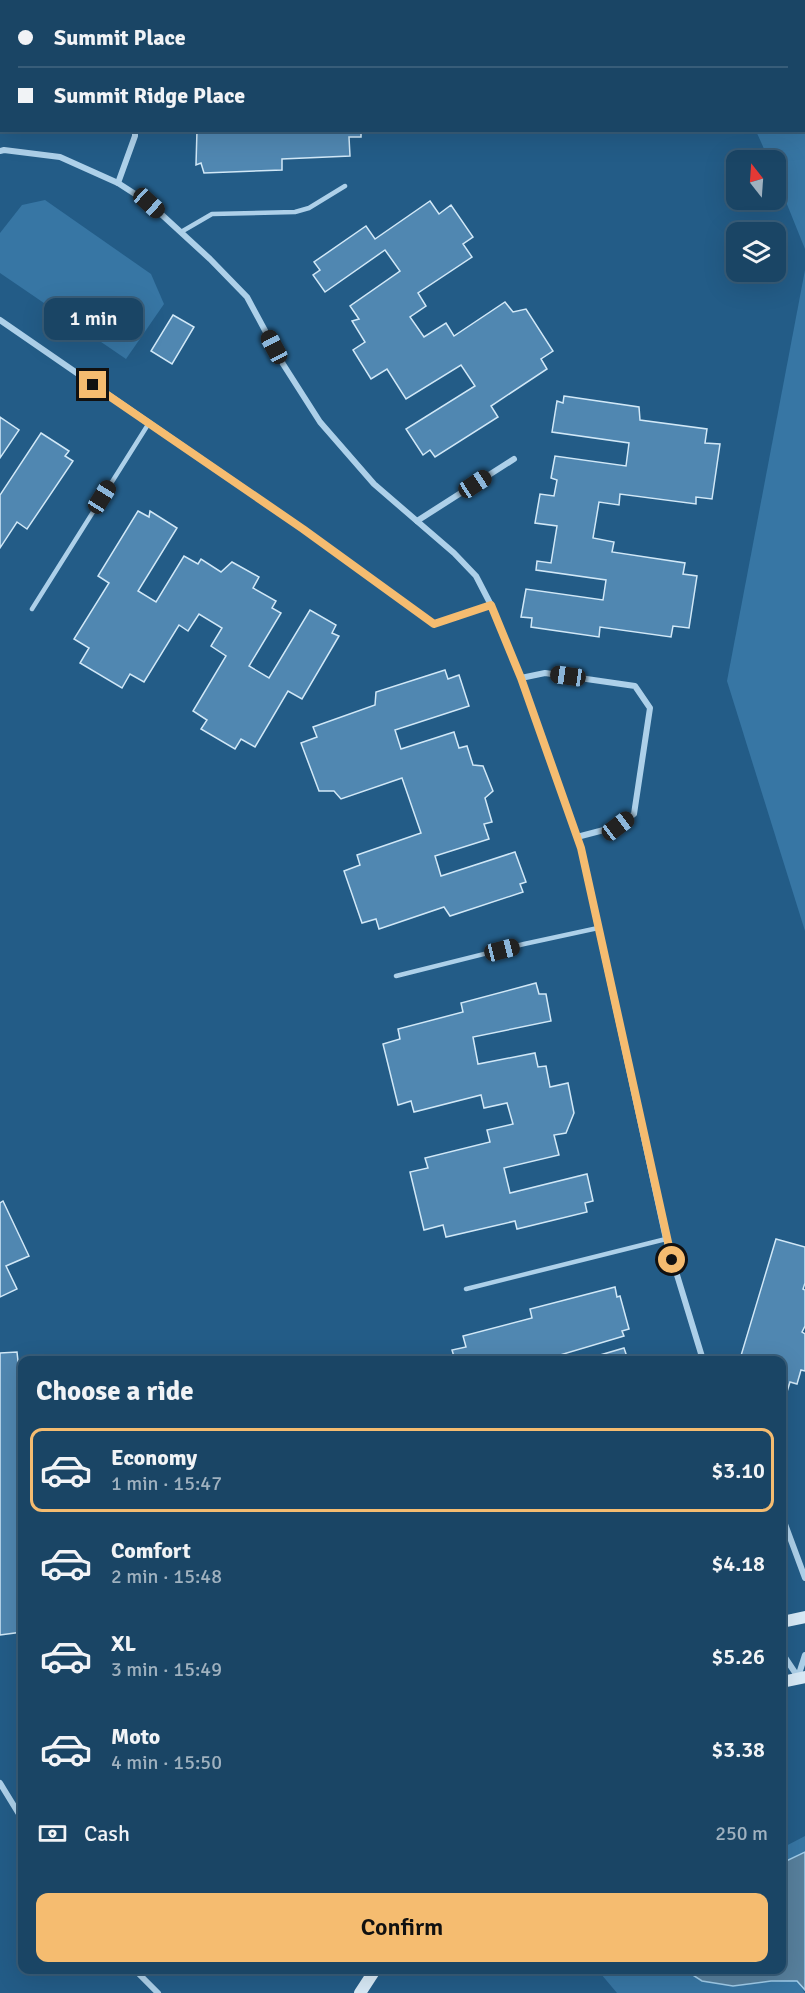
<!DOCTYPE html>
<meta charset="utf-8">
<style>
:root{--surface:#1a4565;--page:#234c6b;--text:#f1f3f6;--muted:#9fb1bf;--line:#385d79;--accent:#f5bc70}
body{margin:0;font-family:Signika,sans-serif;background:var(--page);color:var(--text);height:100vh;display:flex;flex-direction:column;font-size:22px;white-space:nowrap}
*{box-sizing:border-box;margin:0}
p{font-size:20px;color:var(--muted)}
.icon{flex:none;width:33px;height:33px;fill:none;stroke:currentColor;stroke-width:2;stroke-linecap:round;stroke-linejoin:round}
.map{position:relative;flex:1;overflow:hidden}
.drawer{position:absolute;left:18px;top:1356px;width:768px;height:618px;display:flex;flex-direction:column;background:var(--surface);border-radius:12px;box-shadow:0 6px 24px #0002,0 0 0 2px var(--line)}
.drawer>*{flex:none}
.banner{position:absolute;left:0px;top:0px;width:806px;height:132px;box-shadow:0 6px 24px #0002,0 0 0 2px var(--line);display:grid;align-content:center;height:132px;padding:0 18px;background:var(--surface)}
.needle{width:39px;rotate:343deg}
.tools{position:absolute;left:726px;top:150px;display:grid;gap:12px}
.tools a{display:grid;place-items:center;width:60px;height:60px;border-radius:12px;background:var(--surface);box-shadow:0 6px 24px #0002,0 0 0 2px var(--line);font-size:30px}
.end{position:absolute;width:27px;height:27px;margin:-14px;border:8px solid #f5bc70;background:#111;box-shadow:0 0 0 3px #111}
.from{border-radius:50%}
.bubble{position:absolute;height:42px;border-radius:12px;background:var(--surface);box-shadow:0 6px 24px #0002,0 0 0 2px var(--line);font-size:20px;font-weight:600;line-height:42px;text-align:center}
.car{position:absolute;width:18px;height:36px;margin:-18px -9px;border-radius:8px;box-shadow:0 0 4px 2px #0007;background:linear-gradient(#222 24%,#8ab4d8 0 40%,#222 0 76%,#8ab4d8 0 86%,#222 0)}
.banner b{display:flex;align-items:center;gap:21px;height:57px;font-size:22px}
.banner b+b{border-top:2px solid var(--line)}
.banner i{width:15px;height:15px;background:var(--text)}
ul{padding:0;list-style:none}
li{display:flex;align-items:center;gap:18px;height:84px;margin:0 12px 9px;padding:0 6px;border:3px solid transparent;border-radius:12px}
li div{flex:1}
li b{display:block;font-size:22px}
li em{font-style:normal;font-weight:600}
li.current{border-color:var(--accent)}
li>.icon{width:54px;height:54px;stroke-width:1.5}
h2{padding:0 18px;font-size:27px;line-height:72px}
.pay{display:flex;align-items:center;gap:15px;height:66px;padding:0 18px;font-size:22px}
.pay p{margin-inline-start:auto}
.cta{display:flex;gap:12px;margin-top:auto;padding:12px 18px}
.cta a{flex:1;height:69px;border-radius:12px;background:var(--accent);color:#111;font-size:24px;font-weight:600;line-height:69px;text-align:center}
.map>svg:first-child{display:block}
.green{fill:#3776a4}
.water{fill:#577f9c;stroke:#a1cdea;stroke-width:1.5}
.building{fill:#5087b1;stroke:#d1e8f7;stroke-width:1.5}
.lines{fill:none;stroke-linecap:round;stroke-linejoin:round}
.lane{stroke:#add0e9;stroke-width:4.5}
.street{stroke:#add0e9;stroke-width:6}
.secondary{stroke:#d8eaf7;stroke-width:12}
.route{stroke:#f5bc70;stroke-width:8}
</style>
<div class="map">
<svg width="805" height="1993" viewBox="0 0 805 1993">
<rect width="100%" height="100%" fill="#235c87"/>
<g class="green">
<path d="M804 117H805V249L776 177V160H769L756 131 804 130Z"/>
<path d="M45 200 151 274 164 304 126 359 0 273V233L22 205Z"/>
<path d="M805 270V931L727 681Z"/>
<path d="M805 1836V1852L782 1863V1848Z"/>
<path d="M602 1970H685L702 1981 733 1986 771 1981H797L805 1993H617L601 1974Z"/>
</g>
<path class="water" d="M805 1852V1990L797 1981H771L733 1986 702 1981 685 1970H782V1863Z"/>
<g class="building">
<rect x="6" y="0" width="78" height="2"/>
<rect x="272" y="0" width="81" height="2"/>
<path d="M0 6H2L0 80Z"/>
<path d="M197 130H361V137H349L350 156 282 159V170L204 173 201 163 196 165Z"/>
<path d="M430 201 439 214 451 205 473 237 463 244 472 257 418 293 426 306 410 317 424 337 446 323 454 336 505 302 513 312 526 309 553 351 541 359 547 369 491 406 498 417 435 457 430 450 423 455 406 429 475 386 461 365 406 399 387 369 371 379 353 350 365 342 352 321 359 319 350 306 400 271 385 250 325 292 313 275 320 270 314 262 366 226 375 239Z"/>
<path d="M173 315 194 327 172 364 151 351Z"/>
<path d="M564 396 639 407 640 420 707 429 705 443 720 444 712 499 696 497V504L620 494 619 505 599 502 593 538 614 542 612 552 685 563 683 574 697 576 689 628 673 626 671 637 600 627 599 637 531 627 532 618 521 617 526 589 603 600 606 580 536 570 537 561 551 563 557 526 535 523 540 494 554 496 557 480 551 478 555 456 626 466 629 443 552 432 557 401 563 403Z"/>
<path d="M0 417 19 430 0 458Z"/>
<path d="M41 433 69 451 65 456 73 461 27 529 17 522 0 548V495Z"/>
<path d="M138 511 149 517 150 511 177 528 138 591 156 602 184 556 198 564 201 559 221 572 232 562 259 577 253 588 276 601 272 608 281 613 249 666 269 678 310 610 336 625 332 633 339 636 302 699 288 691 255 747 241 739 235 749 201 729 207 720 193 711 226 656 211 646 222 628 199 614 188 631 179 625 144 682 130 674 122 688 80 663 89 648 74 639 109 583 98 576Z"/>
<path d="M445 670 448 679 459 675 469 706 395 730 401 749 454 732 459 748 467 746 473 765 483 766 493 791 485 798 492 822 484 824 489 839 435 856 441 876 515 852 526 882 520 884 523 892 450 916 444 907 379 929 376 919 362 923 344 871 360 865 357 855 421 833 402 778 341 799 334 791H319L301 743 317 737 313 727 375 705 376 692Z"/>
<path d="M536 983 539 994H546L551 1021 473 1037 478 1064 535 1053 538 1067 546 1066 550 1087 568 1083 574 1113 566 1133 554 1135 559 1155 504 1168 510 1193 587 1174 593 1201 585 1203 587 1212 517 1229 515 1221 446 1237 443 1225 424 1230 410 1172 428 1168 425 1158 490 1142 487 1130 513 1124 507 1103 484 1108 481 1095 414 1112 411 1101 398 1105 383 1044 400 1039 398 1029 463 1012 461 1003Z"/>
<path d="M3 1201 29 1256 6 1266 17 1289 0 1297V1203Z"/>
<path d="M776 1239 805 1247V1283L803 1289 805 1290V1326L802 1332 805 1334V1371L801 1370 797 1384 790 1382 786 1395 782 1394V1360H734L735 1357 740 1359Z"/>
<path d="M615 1287 617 1297 620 1296 629 1329 622 1331 624 1336 560 1355 561 1360H455L452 1350 466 1347 463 1336 532 1318 530 1309Z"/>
<path d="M624 1348 628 1360H583Z"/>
<path d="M17 1352 19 1370 22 1369V1632L0 1635V1353Z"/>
</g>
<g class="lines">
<g class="lane">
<path d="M181 232 212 214 295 212 309 208 345 186"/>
<path d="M32 609 149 423"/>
<path d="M396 976 524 944 598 928"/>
<path d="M466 1289 666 1239"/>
</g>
<g class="street">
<path d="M130 0V2"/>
<path d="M0 151 4 150 60 157 118 183 149 203 210 259 247 297 283 364 320 422 374 484 454 553 476 576 491 605 521 678 581 848 666 1239 703 1360"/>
<path d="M118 183 135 136V130"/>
<path d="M0 320 303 529 434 624 491 605"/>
<path d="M417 521 514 459"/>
<path d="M521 678 545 673 635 686 650 708 634 814 619 826 577 837"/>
<path d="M782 1516 805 1578"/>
<path d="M782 1653 798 1677"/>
<path d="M798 1677 805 1655"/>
<path d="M0 1783 22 1819"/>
<path d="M135 1970 158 1993"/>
</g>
<g class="secondary">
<path d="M782 1622 805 1617"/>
<path d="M782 1682 805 1677"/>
<path d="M360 1993 375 1970"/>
</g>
</g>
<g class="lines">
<path class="route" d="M93 385 303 529 434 624 491 605 521 678 581 848 672 1260"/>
</g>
</svg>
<div class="tools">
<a><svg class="needle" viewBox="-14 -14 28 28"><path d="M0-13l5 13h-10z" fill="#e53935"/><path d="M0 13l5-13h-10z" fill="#9fb1bf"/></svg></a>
<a><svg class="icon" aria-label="layers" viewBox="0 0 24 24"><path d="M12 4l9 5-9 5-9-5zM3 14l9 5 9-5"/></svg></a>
</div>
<i class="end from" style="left:672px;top:1260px"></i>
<i class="end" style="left:93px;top:385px"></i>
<div class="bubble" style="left:44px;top:298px;width:99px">1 min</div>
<i class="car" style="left:149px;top:203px;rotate:132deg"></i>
<i class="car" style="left:274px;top:347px;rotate:332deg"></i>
<i class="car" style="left:475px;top:484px;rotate:57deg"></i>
<i class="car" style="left:102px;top:497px;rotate:32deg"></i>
<i class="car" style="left:568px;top:676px;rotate:278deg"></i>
<i class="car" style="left:618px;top:826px;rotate:53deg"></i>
<i class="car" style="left:502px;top:950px;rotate:76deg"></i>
<div class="banner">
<b><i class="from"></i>Summit Place</b>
<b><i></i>Summit Ridge Place</b>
</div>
<section class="drawer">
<h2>Choose a ride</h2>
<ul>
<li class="current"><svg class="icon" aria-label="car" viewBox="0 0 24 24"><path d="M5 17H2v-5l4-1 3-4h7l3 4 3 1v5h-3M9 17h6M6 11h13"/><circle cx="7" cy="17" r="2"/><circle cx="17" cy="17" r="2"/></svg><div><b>Economy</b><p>1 min · 15:47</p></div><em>$3.10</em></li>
<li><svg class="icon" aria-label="car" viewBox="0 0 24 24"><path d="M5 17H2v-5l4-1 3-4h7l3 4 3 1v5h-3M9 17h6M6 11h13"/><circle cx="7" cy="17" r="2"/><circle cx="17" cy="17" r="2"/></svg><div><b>Comfort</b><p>2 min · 15:48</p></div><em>$4.18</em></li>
<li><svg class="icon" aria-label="car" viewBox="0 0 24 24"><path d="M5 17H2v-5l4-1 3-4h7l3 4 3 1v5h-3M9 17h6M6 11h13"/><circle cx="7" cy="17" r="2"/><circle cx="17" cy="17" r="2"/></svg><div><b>XL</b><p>3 min · 15:49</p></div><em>$5.26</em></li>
<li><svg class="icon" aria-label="car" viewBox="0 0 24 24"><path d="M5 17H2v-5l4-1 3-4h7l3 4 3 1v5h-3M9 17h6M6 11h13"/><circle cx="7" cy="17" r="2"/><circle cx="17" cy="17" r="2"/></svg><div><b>Moto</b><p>4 min · 15:50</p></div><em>$3.38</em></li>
</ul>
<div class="pay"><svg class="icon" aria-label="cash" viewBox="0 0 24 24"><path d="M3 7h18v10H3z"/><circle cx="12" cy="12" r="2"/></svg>Cash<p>250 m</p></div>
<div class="cta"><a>Confirm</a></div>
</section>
</div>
